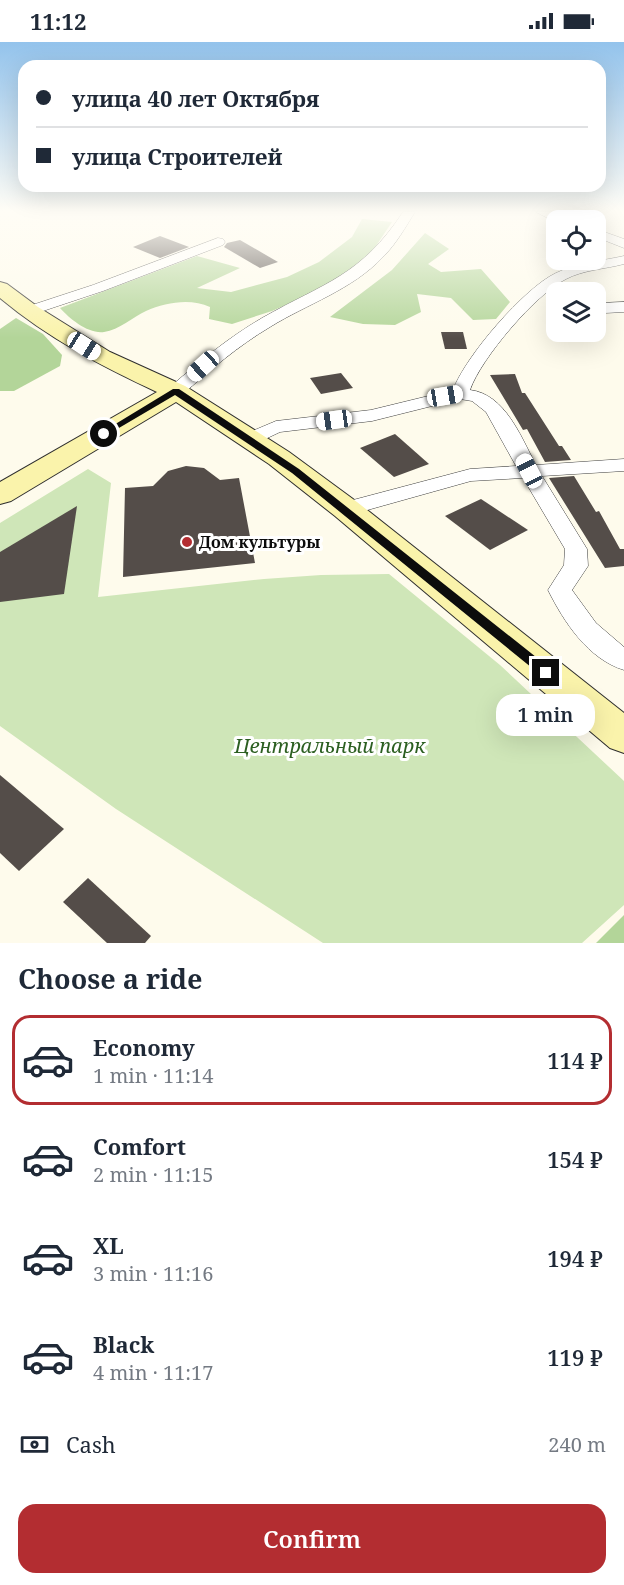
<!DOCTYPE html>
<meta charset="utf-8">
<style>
:root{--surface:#fff;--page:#f6f6f7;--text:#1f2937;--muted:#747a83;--line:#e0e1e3;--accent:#b32d31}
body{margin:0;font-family:"Noto Serif",serif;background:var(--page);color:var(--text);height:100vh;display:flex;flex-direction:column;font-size:22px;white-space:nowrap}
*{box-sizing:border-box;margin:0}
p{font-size:20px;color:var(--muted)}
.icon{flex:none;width:33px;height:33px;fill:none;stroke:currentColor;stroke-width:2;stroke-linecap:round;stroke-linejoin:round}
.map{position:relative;height:901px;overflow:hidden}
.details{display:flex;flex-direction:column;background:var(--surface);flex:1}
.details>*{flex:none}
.top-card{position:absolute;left:18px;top:18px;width:588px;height:132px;border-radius:18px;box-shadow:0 6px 24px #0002;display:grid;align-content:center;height:132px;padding:0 18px;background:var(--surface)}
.buttons{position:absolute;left:546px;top:168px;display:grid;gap:12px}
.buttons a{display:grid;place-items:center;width:60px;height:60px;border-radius:12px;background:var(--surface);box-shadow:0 6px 24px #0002;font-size:30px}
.end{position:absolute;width:27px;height:27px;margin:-14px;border:8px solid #0c0c0c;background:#fff;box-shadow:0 0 0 3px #fff}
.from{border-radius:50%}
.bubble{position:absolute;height:42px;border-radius:18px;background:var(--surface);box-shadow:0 6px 24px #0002;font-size:20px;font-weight:600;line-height:42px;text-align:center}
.car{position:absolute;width:18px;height:36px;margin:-18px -9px;border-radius:8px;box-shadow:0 0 4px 2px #0007;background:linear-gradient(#fff 24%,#345 0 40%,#fff 0 76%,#345 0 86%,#fff 0)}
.top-card b{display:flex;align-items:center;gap:21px;height:57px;font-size:22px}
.top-card b+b{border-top:2px solid var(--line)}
.top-card i{width:15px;height:15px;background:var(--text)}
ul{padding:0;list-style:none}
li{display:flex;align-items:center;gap:18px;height:90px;margin:0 12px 9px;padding:0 6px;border:3px solid transparent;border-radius:18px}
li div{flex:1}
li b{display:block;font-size:22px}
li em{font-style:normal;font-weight:600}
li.selected{border-color:var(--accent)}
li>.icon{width:54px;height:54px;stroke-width:1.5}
h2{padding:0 18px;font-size:27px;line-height:72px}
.pay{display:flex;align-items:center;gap:15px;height:66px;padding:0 18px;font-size:22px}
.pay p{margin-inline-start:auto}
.button{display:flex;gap:12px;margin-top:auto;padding:12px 18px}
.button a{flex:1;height:69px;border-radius:18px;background:var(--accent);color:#fff;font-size:24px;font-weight:600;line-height:69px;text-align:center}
.status{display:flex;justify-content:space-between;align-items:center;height:42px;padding:0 30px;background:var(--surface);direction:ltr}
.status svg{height:16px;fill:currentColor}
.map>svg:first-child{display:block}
.green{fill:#cfe6b8}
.forest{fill:#b3d599}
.building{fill:#544d49}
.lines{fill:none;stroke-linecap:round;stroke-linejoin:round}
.street-casing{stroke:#3f3f3f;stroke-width:1}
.secondary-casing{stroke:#2e2e2e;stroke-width:2}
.street{fill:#fff;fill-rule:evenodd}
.secondary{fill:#faf3ab;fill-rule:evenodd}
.route{fill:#0c0c0c}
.poi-dot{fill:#b32d31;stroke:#fff;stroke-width:2}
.labels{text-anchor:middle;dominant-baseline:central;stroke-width:6;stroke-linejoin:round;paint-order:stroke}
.poi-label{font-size:16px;font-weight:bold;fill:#0c0c0c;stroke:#fff;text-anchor:start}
.near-park-label{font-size:20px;font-style:italic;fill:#2c5f21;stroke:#fff}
</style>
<div class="status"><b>11:12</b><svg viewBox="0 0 49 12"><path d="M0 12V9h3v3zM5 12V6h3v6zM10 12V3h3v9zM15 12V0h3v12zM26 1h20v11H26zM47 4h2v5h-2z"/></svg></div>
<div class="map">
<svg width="624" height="901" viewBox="0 0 624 901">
<rect width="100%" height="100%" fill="#fefbec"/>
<path class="green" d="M88 427 111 441 98 555 264 537 321 533 389 532 500 623 624 739V863L582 901H323L116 767 0 684V481Z"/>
<g class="forest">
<path d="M362 177 392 180 368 216 328 245 272 269 232 282 209 277 210 265C191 256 166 260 146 269 133 275 119 288 104 290 88 292 70 277 60 266L197 214 240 226 197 246 231 250 287 235 319 220 352 195Z"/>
<path d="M425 191 449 207 428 222 441 230 481 227 510 260 496 277 473 278 451 256 417 252 421 270 395 283 363 282 330 275 392 228Z"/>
<path d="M16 276 43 292 62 313 60 324 14 349H0V287Z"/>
<path d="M624 873V901H596Z"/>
</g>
<g class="building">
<path d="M160 194 189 205 160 216 133 205Z"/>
<path d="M240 198 278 220 260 226 224 205 227 201Z"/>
<path d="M441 290H463L467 307H445Z"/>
<path d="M341 331 353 346 321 352 310 336Z"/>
<path d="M515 332 522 351H525L559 404H562L571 418 545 420 527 387 523 388 490 333Z"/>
<path d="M395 392 429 422 394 435 360 406Z"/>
<path d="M186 424 204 426 220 438 239 436 255 521 123 535 125 446 153 444 168 429Z"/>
<path d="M574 434 596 470 599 469 620 507H624V524L605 526 549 436Z"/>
<path d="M481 457 528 488 490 508 445 474Z"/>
<path d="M77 464 64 552 0 560V510Z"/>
<path d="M0 733 64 787 19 829 0 811Z"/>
<path d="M88 836 151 894 145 901H107L63 860Z"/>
</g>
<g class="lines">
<g class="street-casing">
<g id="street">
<path d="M403 170H415C405 186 396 202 383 215 352 248 307 262 270 285 238 304 210 328 182 353H170L167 349 170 345C199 320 228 296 262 276 324 241 361 234 403 170Z"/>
<path d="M536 170H554L569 178 556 180Z"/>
<path d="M596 187 624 197V206L596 195Z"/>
<path d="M218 196 223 197 225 200 223 203 103 249 28 274 20 269 23 266 93 243Z"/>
<path d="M624 214V222C605 227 583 228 566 237 536 252 481 316 470 348 505 352 521 395 536 423L624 417V429L542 434 587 507 588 524 572 548 596 581 624 605V628C588 617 564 580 548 548L564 523 565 507 523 436 471 439 346 474 338 472 335 467 338 462 470 427 516 424 486 370 472 359 460 357 372 379 280 390 257 401H243L240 397 243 393 276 379 371 368 453 348C465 315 524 246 556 231 577 221 602 219 624 214Z"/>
<path d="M624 260V270L605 271 597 266 605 261Z"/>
</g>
</g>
<g class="secondary-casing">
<path id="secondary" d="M0 240 7 242 38 265 110 310 185 344 289 410 357 460 624 671V711L610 706 335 474 269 422 176 360 11 459 0 462V440L157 350C101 324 48 296 0 256Z"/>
</g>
<use href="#street" class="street"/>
<use href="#secondary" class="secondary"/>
</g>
<linearGradient id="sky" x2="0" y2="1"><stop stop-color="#93c3ec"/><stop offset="0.57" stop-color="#fffdf6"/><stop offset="1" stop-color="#fffdf6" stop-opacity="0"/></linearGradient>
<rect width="624" height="296" fill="url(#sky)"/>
<path class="route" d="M173 347H179L299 427 551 627 553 631 551 634H542L292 431 175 353 107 393 99 392Z"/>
<circle class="poi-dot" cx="187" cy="500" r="6"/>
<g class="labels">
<g class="poi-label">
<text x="199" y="500">Дом культуры</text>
</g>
<g class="near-park-label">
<text x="330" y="703">Центральный парк</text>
</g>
</g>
</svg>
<div class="buttons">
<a><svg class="icon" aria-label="locate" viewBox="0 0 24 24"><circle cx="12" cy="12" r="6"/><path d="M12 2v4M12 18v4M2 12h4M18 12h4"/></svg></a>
<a><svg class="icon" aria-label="layers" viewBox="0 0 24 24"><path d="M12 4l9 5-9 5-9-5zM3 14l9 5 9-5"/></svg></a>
</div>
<i class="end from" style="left:104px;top:392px"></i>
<i class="end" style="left:546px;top:631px"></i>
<div class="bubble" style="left:496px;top:652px;width:99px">1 min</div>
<i class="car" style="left:84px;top:304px;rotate:122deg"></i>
<i class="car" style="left:203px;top:324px;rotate:228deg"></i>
<i class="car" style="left:445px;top:354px;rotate:80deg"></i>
<i class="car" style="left:334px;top:378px;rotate:262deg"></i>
<i class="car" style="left:529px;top:429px;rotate:333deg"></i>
<div class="top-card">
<b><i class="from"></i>улица 40 лет Октября</b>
<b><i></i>улица Строителей</b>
</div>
</div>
<section class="details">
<h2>Choose a ride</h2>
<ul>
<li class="selected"><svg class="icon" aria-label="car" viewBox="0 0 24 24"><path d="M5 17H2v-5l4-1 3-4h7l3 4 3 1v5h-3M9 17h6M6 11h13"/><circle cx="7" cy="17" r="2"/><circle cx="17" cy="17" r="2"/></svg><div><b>Economy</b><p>1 min · 11:14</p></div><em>114 ₽</em></li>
<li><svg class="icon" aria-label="car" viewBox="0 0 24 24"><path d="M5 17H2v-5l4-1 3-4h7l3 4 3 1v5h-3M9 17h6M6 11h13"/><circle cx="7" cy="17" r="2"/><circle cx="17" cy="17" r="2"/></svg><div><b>Comfort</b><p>2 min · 11:15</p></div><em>154 ₽</em></li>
<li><svg class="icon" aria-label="car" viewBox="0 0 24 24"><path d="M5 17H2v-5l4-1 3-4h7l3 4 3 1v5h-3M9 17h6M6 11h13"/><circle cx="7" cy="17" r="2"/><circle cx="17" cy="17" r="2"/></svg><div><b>XL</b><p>3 min · 11:16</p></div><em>194 ₽</em></li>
<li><svg class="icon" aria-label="car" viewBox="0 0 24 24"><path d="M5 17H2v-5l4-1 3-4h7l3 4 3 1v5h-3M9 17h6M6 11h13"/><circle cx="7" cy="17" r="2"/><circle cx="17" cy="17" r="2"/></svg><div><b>Black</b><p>4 min · 11:17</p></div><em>119 ₽</em></li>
</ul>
<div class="pay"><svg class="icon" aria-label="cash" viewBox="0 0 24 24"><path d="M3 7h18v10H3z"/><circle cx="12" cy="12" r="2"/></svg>Cash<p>240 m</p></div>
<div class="button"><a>Confirm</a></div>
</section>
